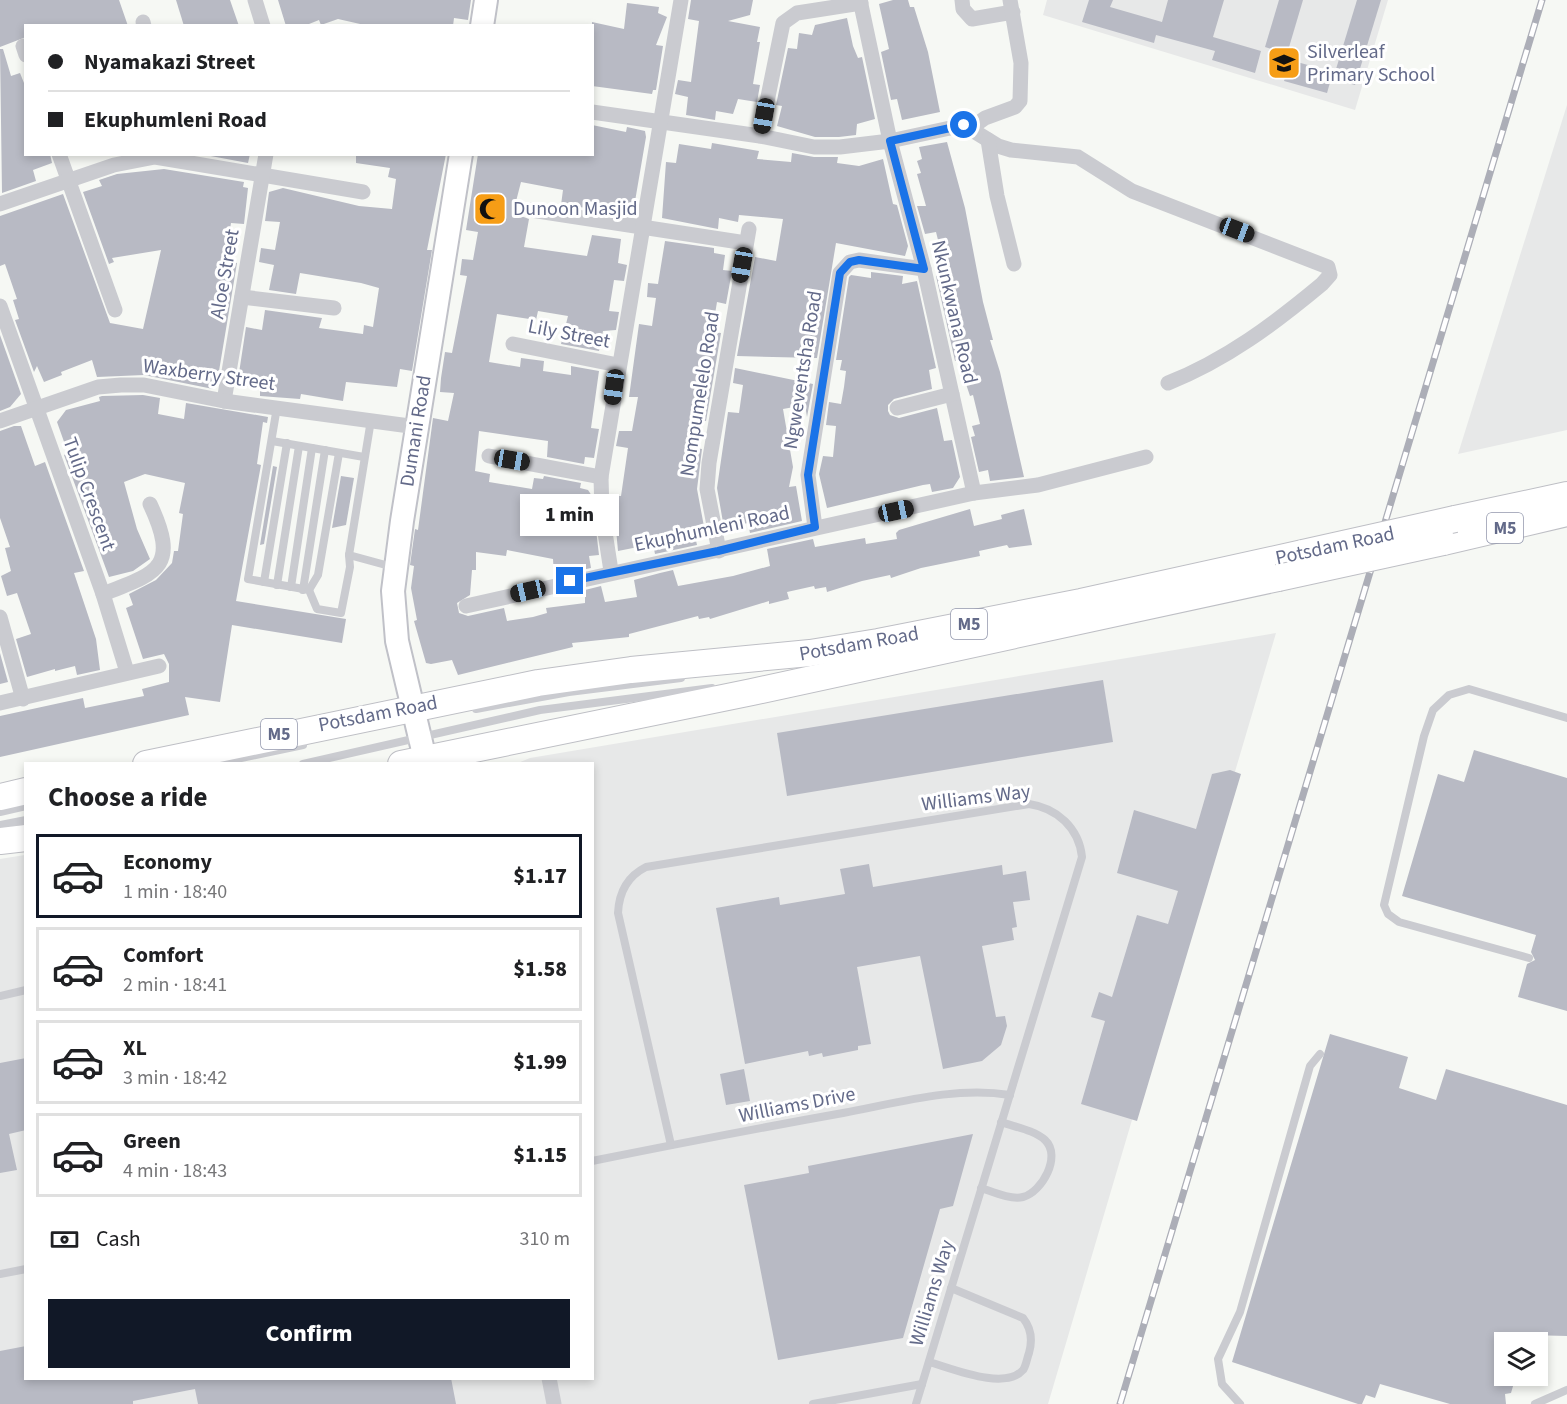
<!DOCTYPE html>
<meta charset="utf-8">
<style>
:root{--surface:#fff;--page:#f6f6f6;--text:#202124;--muted:#757577;--line:#e0e0e0;--accent:#111827}
body{margin:0;font-family:"Source Sans 3",sans-serif;background:var(--page);color:var(--text);height:100vh;display:flex;flex-direction:column;font-size:22px;white-space:nowrap}
*{box-sizing:border-box;margin:0}
p{font-size:20px;color:var(--muted)}
.icon{flex:none;width:33px;height:33px;fill:none;stroke:currentColor;stroke-width:2;stroke-linecap:round;stroke-linejoin:round}
.map{position:relative;flex:1;overflow:hidden}
.side{position:absolute;left:24px;top:762px;width:570px;height:618px;display:flex;flex-direction:column;background:var(--surface);border-radius:0px;box-shadow:0 3px 9px #0003}
.side>*{flex:none}
.top-card{position:absolute;left:24px;top:24px;width:570px;height:132px;border-radius:0px;box-shadow:0 3px 9px #0003;display:grid;align-content:center;height:132px;padding:0 24px;background:var(--surface)}
.controls{position:absolute;left:1494px;top:1332px;display:grid;gap:12px}
.controls a{display:grid;place-items:center;width:54px;height:54px;border-radius:0px;background:var(--surface);box-shadow:0 3px 9px #0003;font-size:30px}
.end{position:absolute;width:27px;height:27px;margin:-14px;border:8px solid #1a73e8;background:#fff;box-shadow:0 0 0 3px #fff}
.from{border-radius:50%}
.bubble{position:absolute;height:42px;border-radius:0px;background:var(--surface);box-shadow:0 3px 9px #0003;font-size:20px;font-weight:800;line-height:42px;text-align:center}
.car{position:absolute;width:18px;height:36px;margin:-18px -9px;border-radius:8px;box-shadow:0 0 4px 2px #0007;background:linear-gradient(#222 24%,#8ab4d8 0 40%,#222 0 76%,#8ab4d8 0 86%,#222 0)}
.top-card b{display:flex;align-items:center;gap:21px;height:57px;font-size:22px}
.top-card b+b{border-top:2px solid var(--line)}
.top-card i{width:15px;height:15px;background:var(--text)}
ul{padding:0;list-style:none}
li{display:flex;align-items:center;gap:18px;height:84px;margin:0 12px 9px;padding:0 12px;border:3px solid var(--line);border-radius:0px}
li div{flex:1}
li b{display:block;font-size:22px}
li em{font-style:normal;font-weight:800}
li.selected{border-color:var(--accent)}
li>.icon{width:54px;height:54px;stroke-width:1.5}
h2{padding:0 24px;font-size:27px;line-height:72px}
.pay{display:flex;align-items:center;gap:15px;height:66px;padding:0 24px;font-size:22px}
.pay p{margin-inline-start:auto}
.primary-button{display:flex;gap:12px;margin-top:auto;padding:12px 24px}
.primary-button a{flex:1;height:69px;border-radius:0px;background:var(--accent);color:#fff;font-size:24px;font-weight:800;line-height:69px;text-align:center}
.map>svg:first-child{display:block}
.built{fill:#e7e8e8}
.building{fill:#b8bac4}
.lines{fill:none;stroke-linecap:round;stroke-linejoin:round}
.secondary-casing{stroke:#c0c1c8;stroke-width:26}
.primary-casing{stroke:#bebfc5;stroke-width:28}
.lane{stroke:#cacbd0;stroke-width:8}
.street{stroke:#cacbd0;stroke-width:15}
.secondary{stroke:#fff;stroke-width:22}
.primary{stroke:#fff;stroke-width:26}
.rail-casing{stroke:#acaeb7;stroke-width:7}
.rail{stroke:#fff;stroke-width:4.5;stroke-dasharray:14;stroke-linecap:butt}
.primary-bridge-casing{stroke:#bebfc5;stroke-width:28;stroke-linecap:butt}
.primary-bridge{stroke:#fff;stroke-width:26}
.route{stroke:#1a73e8;stroke-width:8}
.labels{text-anchor:middle;dominant-baseline:central;stroke-width:6;stroke-linejoin:round;paint-order:stroke}
.shield{fill:#fff;stroke:#9297ac;stroke-width:1.5}
.shield-label{font-size:18px;font-weight:bold;fill:#636a89}
.poi-label{font-size:20px;fill:#636a89;stroke:#fff;text-anchor:start}
.street-label{font-size:20px;fill:#636a89;stroke:#fff}
</style>
<div class="map">
<svg width="1567" height="1404" viewBox="0 0 1567 1404">
<rect width="100%" height="100%" fill="#f6f8f4"/>
<g class="built">
<path d="M1047 0H1388L1355 110 1043 15Z"/>
<path d="M1567 105V430L1458 454Z"/>
<path d="M1276 633 1048 1404H0V859L25 855 26 1378H592V764L518 763 530 758Z"/>
</g>
<g class="building">
<path d="M0 0H119L128 26H26V37L0 47Z"/>
<path d="M176 0H230L239 26H184Z"/>
<path d="M278 0H471L468 20 454 18 453 26H369L338 19 321 25 319 20 304 26H286Z"/>
<path d="M691 0H753L750 15 728 21 760 27 757 42H760L753 84 760 85 757 102 738 99 733 114 716 111 715 120 686 115 688 97 675 94 678 80 691 82 699 21 688 19Z"/>
<path d="M893 0H908L910 7H914L928 52 940 112 902 120 897 99 891 100 881 52 889 49 879 4Z"/>
<path d="M1089 0H1113L1110 7 1162 22 1168 0H1224L1213 37 1261 51 1255 73 1212 60 1215 51 1156 35 1154 43 1082 22Z"/>
<path d="M1279 0H1303L1287 54 1265 47Z"/>
<path d="M1357 0H1381L1355 85 1333 79Z"/>
<path d="M627 3 659 7 658 13 667 17 656 45 663 46 656 90H653L652 94 592 86V22L624 29Z"/>
<path d="M847 18 853 46 858 58 862 57 875 119 857 124 856 135 839 137H815L777 126 782 106 776 105 788 48 797 49 799 33 812 35 815 25Z"/>
<path d="M0 49H3L11 76 20 73 26 88V154H50L52 163 33 170 36 181 2 193Z"/>
<path d="M1290 60 1333 72 1327 93 1284 81Z"/>
<path d="M592 125 626 132 627 127 645 131 646 137 633 213 561 205 563 190 521 182 513 213 529 219 524 247 587 256 592 235 621 239 618 263 627 265 624 281 614 280 609 311 619 312 616 330 603 331 599 351 561 344 568 316 538 311 536 320 497 314 489 362 520 367 521 358 544 361 543 371 571 375V366L599 371 591 428 599 429 594 458 585 457 584 464 547 457 548 441 479 431 475 471 490 474 489 482 532 489 534 478 543 479 544 476 581 483 580 488 588 490 592 496 599 555 589 556 591 568 554 576 553 559 507 550 506 556 476 552V570H472L470 595 457 603 459 613 468 616 504 608 507 621 533 617 547 613 546 608 585 603V590L601 586 605 602 637 597 634 580 660 573 673 570 678 586 733 576 770 566 767 549 813 539 815 547 865 538 866 544 897 539 896 533 899 530 970 509 974 526 1002 519 1001 515 1024 509 1032 545 1009 548 1007 545 979 551 980 556 921 568 891 578 890 575 862 581 827 592 826 587 815 589 814 586 787 592 789 599 769 604V601L710 619 709 617 699 619 698 616 629 634V637L572 643 573 647 458 675 452 660 431 664 426 663 414 621 417 620 411 588 414 566 410 565 415 529 418 530 433 418 448 421 454 393 440 392 441 378 445 352 452 353 467 276 460 275 462 259 473 260 478 232 466 230 478 154H592Z"/>
<path d="M947 142 965 208 983 302 993 340H990L1000 372 1024 477 990 481 988 470 979 472 971 437 975 436 972 426 980 424 973 395 970 396 958 360 955 361 936 276 944 272 942 256 936 232 925 234 917 206H926L917 174 921 173 917 161 922 159 919 147Z"/>
<path d="M712 143 759 151 757 159 791 162 792 153 814 157H838L837 163 859 166 883 159 893 204 897 205 908 246 905 256 836 243 817 358 737 356 755 257 776 261 783 219 739 215 738 222 719 218 718 229 662 218 666 162 676 163 679 144 711 149Z"/>
<path d="M200 154H250L248 163Z"/>
<path d="M356 154H446L427 250H432L412 371 400 369 397 387 346 382 343 401 301 394 300 399 260 396V390L251 389 243 384 245 374 239 373 246 327 262 330 265 310 322 318 319 328 363 334 364 325 373 327 379 288 361 283 300 273 296 294 269 290 274 265 259 262 261 248 275 250 280 222 265 221 269 192 283 188 359 206 392 209 396 179 388 177 390 168 356 163Z"/>
<path d="M164 169 244 182 243 187 248 188 244 224 231 223 225 261 237 263 219 371H217L213 389 144 375 97 377 92 360 61 372 62 375 44 382 37 366 34 372 15 320 19 319 13 300 17 299 5 264 0 266V216L63 194 110 323 143 329 161 250 112 258 114 262 109 264 83 192 102 186 99 180 117 174Z"/>
<path d="M665 241 714 248V253L725 255 723 270 732 271 726 304 717 302 712 332 721 333 706 421 697 420 694 448 702 449 697 489 705 532 695 536 697 545 655 554 653 544 618 551 613 496H621L628 448 616 446 619 431H632L638 397H629L639 324 652 326 656 298 647 297 648 283 658 284Z"/>
<path d="M871 272 903 276 902 284 917 281 936 368 929 370 932 389 894 399 888 405V411L890 415 899 418 937 408 944 441 952 440 960 477 953 488 932 492 930 484 923 485 827 508 819 474 823 456 833 457 836 426 826 425 829 402 841 404 844 387 846 371 840 370 842 360H836L849 277 851 275 871 278Z"/>
<path d="M0 335 21 394 10 407 0 411Z"/>
<path d="M735 368 813 384 807 417 805 405 783 409 793 467 789 487 796 486 802 521 750 533 748 523 724 528 717 488 728 412 739 413 743 385 733 383Z"/>
<path d="M143 395 160 398 158 414 184 419 186 403 268 417 267 423 263 422 257 464 261 465 236 601 346 619 342 643 232 625 220 702 185 697 189 715 0 757V716L83 698 85 708 144 696 142 689 169 682V664L164 654 143 659 126 608 133 605 129 594 156 580 172 563 174 551H178L183 514 179 513 185 483 145 474 124 482 137 529 150 559 133 571 109 577 64 455 68 453 57 422 66 410 100 401 99 397 102 396Z"/>
<path d="M14 426H21L35 466 45 462 84 571 74 573 96 639 100 670 77 675 75 666 55 671V669L27 677 16 639 31 634 17 593 7 596 1 576 11 571 5 548 10 547 0 518V431Z"/>
<path d="M273 466 277 467 264 544 260 545Z"/>
<path d="M341 476 354 478 346 525 332 528Z"/>
<path d="M0 653 8 682 0 684Z"/>
<path d="M1103 680 1113 742 787 796 777 733Z"/>
<path d="M1474 750 1567 778V1011L1518 997 1527 964 1535 960 1531 952 1536 935 1402 896 1438 774 1464 782Z"/>
<path d="M1230 770 1241 774 1137 1121 1081 1104 1105 1021 1091 1017 1099 992 1112 997 1137 915 1168 924 1178 891 1117 873 1134 810 1196 829 1212 774Z"/>
<path d="M869 864 873 887 1002 865 1003 875 1026 871 1030 900 1013 902 1017 927 1012 928 1014 940 982 946 996 1017 1005 1016 1007 1026 1001 1045 982 1061 943 1069 920 956 857 967 871 1044 858 1046V1050L823 1057 822 1053 809 1056 808 1051 745 1064 716 908 779 897 780 905 845 894 840 869Z"/>
<path d="M1330 1034 1408 1057 1399 1088 1436 1100 1446 1069 1567 1105V1336L1528 1335 1526 1342H1504V1376H1516L1511 1393 1505 1394 1506 1404H1450L1380 1384 1375 1398 1366 1395 1362 1404H1358L1232 1362Z"/>
<path d="M26 1058V1130L9 1134 17 1170 0 1173V1063Z"/>
<path d="M744 1069 750 1101 726 1105 720 1074Z"/>
<path d="M973 1134 953 1206 940 1209 903 1338 778 1360 744 1185 809 1173 808 1166Z"/>
<path d="M26 1346V1378H451L456 1404H198L195 1389 133 1401V1404H0V1351Z"/>
</g>
<g class="lines">
<g class="secondary-casing">
<g id="secondary">
<path d="M482 26 486 0"/>
<path d="M425 759 397 641 393 591 402 521 461 154"/>
</g>
</g>
<g class="primary-casing">
<g id="primary">
<path d="M1455 519 1567 495"/>
<path d="M1443 542 1567 513"/>
<path d="M146 764 538 683 631 670 810 653 878 642 1081 602 1303 553"/>
<path d="M401 764 752 692 1278 578"/>
<path d="M0 797 26 791"/>
<path d="M0 841 26 838"/>
</g>
</g>
<g class="lane">
<path d="M277 407 248 579 309 590 317 609 341 613 350 567 349 555"/>
<path d="M371 420 349 555 393 567"/>
<path d="M272 441 364 457"/>
<path d="M264 582 287 443"/>
<path d="M277 585 299 446"/>
<path d="M291 587 312 448"/>
<path d="M303 590 325 450"/>
<path d="M309 590 318 575 339 453"/>
<path d="M476 709 569 692 681 678"/>
<path d="M213 764 303 745"/>
<path d="M303 764 540 710 712 688"/>
<path d="M0 812 26 806"/>
<path d="M0 825 26 820"/>
<path d="M1529 958 1399 922 1388 914 1384 905 1424 736 1433 710 1449 695 1469 689 1567 718"/>
<path d="M0 996 26 990"/>
<path d="M671 1145 618 913C619 892 628 876 646 867L1029 804C1057 808 1079 828 1082 857L916 1404"/>
<path d="M592 1161C676 1144 759 1128 843 1113 897 1103 955 1086 1010 1095"/>
<path d="M981 1188C993 1192 1011 1200 1023 1197 1042 1192 1062 1156 1045 1140 1034 1130 1015 1127 1001 1122"/>
<path d="M0 1274 26 1269"/>
<path d="M929 1362C951 1368 1005 1391 1023 1370 1026 1366 1027 1358 1029 1353 1033 1339 1031 1328 1023 1318L951 1288"/>
<path d="M813 1404 922 1384"/>
<path d="M1240 1404 1222 1384 1218 1359 1240 1312 1310 1066 1320 1054"/>
<path d="M1535 1404 1567 1390"/>
</g>
<g class="street">
<path d="M255 0 263 26"/>
<path d="M860 0 890 141 924 269 974 493"/>
<path d="M962 0 963 9 972 19 1013 12"/>
<path d="M143 22 144 26"/>
<path d="M23 46 26 55"/>
<path d="M592 112 760 136 814 147H840L890 141 964 125 998 146 1011 150 1078 157 1132 191 1328 267 1330 275 1322 284C1274 324 1226 360 1168 383"/>
<path d="M971 128 985 118 1015 107 1020 101 1021 63 1010 0"/>
<path d="M760 136 783 23 797 13 861 3"/>
<path d="M988 140 997 196 1014 264"/>
<path d="M59 154 115 310"/>
<path d="M0 204 114 165 155 157 363 192"/>
<path d="M531 210 746 243"/>
<path d="M242 297 334 308"/>
<path d="M0 306 103 594 127 672"/>
<path d="M513 344 618 365"/>
<path d="M224 401 266 154"/>
<path d="M897 408 952 394"/>
<path d="M0 421 98 387 121 385H144L224 401 417 427"/>
<path d="M489 456 601 477"/>
<path d="M815 527 808 475 840 273 850 262 859 260 924 269"/>
<path d="M719 551 707 489 709 463 749 229"/>
<path d="M611 571 602 513 601 477 681 0"/>
<path d="M103 594C157 573 180 568 150 504"/>
<path d="M466 606 974 493 1038 485 1146 457"/>
<path d="M0 617 23 699"/>
<path d="M0 703 159 666"/>
<path d="M549 1378 554 1404"/>
</g>
<use href="#secondary" class="secondary"/>
<use href="#primary" class="primary"/>
<g class="rail-casing">
<path id="rail" d="M1120 1404 1542 0"/>
</g>
<use href="#rail" class="rail"/>
<g class="primary-bridge-casing">
<g id="primary-bridge">
<path d="M1303 553 1455 519"/>
<path d="M1278 578 1443 542"/>
</g>
</g>
<use href="#primary-bridge" class="primary-bridge"/>
</g>
<g class="lines">
<path class="route" d="M570 581 718 551 815 527 808 475 840 273 850 262 859 260 924 269 890 141 964 125"/>
</g>
<defs>
<g id="school-square" transform="scale(1.725)"><rect x="-9" y="-9" width="18" height="18" rx="4" fill="#f69d16" stroke="#fff"/><path d="M0-5L7-2L0 1L-7-2ZM-4 1L0 2.5L4 1V4Q0 6-4 4Z" fill="#111"/></g>
<g id="mosque-square" transform="scale(1.725)"><rect x="-9" y="-9" width="18" height="18" rx="4" fill="#f69d16" stroke="#fff"/><path d="M3.5-4.9A6 6 0 1 0 3.5 4.9A5 5 0 1 1 3.5-4.9Z" fill="#111"/></g>
</defs>
<g fill-rule="evenodd">
<use href="#school-square" x="1284" y="63"/>
<use href="#mosque-square" x="490" y="209"/>
</g>
<g class="labels">
<g class="shield">
<rect x="1487" y="513" width="36" height="30" rx="4.5"/>
<rect x="951" y="609" width="36" height="30" rx="4.5"/>
<rect x="261" y="719" width="36" height="30" rx="4.5"/>
</g>
<g class="shield-label">
<text x="1505" y="528">M5</text>
<text x="969" y="624">M5</text>
<text x="279" y="734">M5</text>
</g>
<g class="poi-label">
<text x="1307" y="52">Silverleaf<tspan x="1307" dy="23">Primary School</tspan></text>
<text x="513" y="209">Dunoon Masjid</text>
</g>
<g class="street-label">
<text transform="translate(225 274) rotate(-80)">Aloe Street</text>
<text transform="translate(954 312) rotate(77)">Nkunkwana Road</text>
<text transform="translate(569 334) rotate(11)">Lily Street</text>
<text transform="translate(803 370) rotate(-81)">Ngweventsha Road</text>
<text transform="translate(209 375) rotate(8)">Waxberry Street</text>
<text transform="translate(700 394) rotate(-81)">Nompumelelo Road</text>
<text transform="translate(416 431) rotate(-81)">Dumani Road</text>
<text transform="translate(89 494) rotate(70)">Tulip Crescent</text>
<text transform="translate(712 529) rotate(-12)">Ekuphumleni Road</text>
<text transform="translate(1335 546) rotate(-12)">Potsdam Road</text>
<text transform="translate(859 644) rotate(-10)">Potsdam Road</text>
<text transform="translate(378 714) rotate(-11)">Potsdam Road</text>
<text transform="translate(976 798) rotate(-7)">Williams Way</text>
<text transform="translate(797 1105) rotate(-11)">Williams Drive</text>
<text transform="translate(932 1293) rotate(-73)">Williams Way</text>
</g>
</g>
</svg>
<div class="controls">
<a><svg class="icon" aria-label="layers" viewBox="0 0 24 24"><path d="M12 4l9 5-9 5-9-5zM3 14l9 5 9-5"/></svg></a>
</div>
<i class="end from" style="left:964px;top:125px"></i>
<i class="end" style="left:570px;top:581px"></i>
<div class="bubble" style="left:520px;top:494px;width:99px">1 min</div>
<i class="car" style="left:764px;top:116px;rotate:190deg"></i>
<i class="car" style="left:1237px;top:230px;rotate:111deg"></i>
<i class="car" style="left:742px;top:265px;rotate:190deg"></i>
<i class="car" style="left:614px;top:387px;rotate:188deg"></i>
<i class="car" style="left:512px;top:460px;rotate:100deg"></i>
<i class="car" style="left:896px;top:511px;rotate:78deg"></i>
<i class="car" style="left:528px;top:591px;rotate:257deg"></i>
<div class="top-card">
<b><i class="from"></i>Nyamakazi Street</b>
<b><i></i>Ekuphumleni Road</b>
</div>
<section class="side">
<h2>Choose a ride</h2>
<ul>
<li class="selected"><svg class="icon" aria-label="car" viewBox="0 0 24 24"><path d="M5 17H2v-5l4-1 3-4h7l3 4 3 1v5h-3M9 17h6M6 11h13"/><circle cx="7" cy="17" r="2"/><circle cx="17" cy="17" r="2"/></svg><div><b>Economy</b><p>1 min · 18:40</p></div><em>$1.17</em></li>
<li><svg class="icon" aria-label="car" viewBox="0 0 24 24"><path d="M5 17H2v-5l4-1 3-4h7l3 4 3 1v5h-3M9 17h6M6 11h13"/><circle cx="7" cy="17" r="2"/><circle cx="17" cy="17" r="2"/></svg><div><b>Comfort</b><p>2 min · 18:41</p></div><em>$1.58</em></li>
<li><svg class="icon" aria-label="car" viewBox="0 0 24 24"><path d="M5 17H2v-5l4-1 3-4h7l3 4 3 1v5h-3M9 17h6M6 11h13"/><circle cx="7" cy="17" r="2"/><circle cx="17" cy="17" r="2"/></svg><div><b>XL</b><p>3 min · 18:42</p></div><em>$1.99</em></li>
<li><svg class="icon" aria-label="car" viewBox="0 0 24 24"><path d="M5 17H2v-5l4-1 3-4h7l3 4 3 1v5h-3M9 17h6M6 11h13"/><circle cx="7" cy="17" r="2"/><circle cx="17" cy="17" r="2"/></svg><div><b>Green</b><p>4 min · 18:43</p></div><em>$1.15</em></li>
</ul>
<div class="pay"><svg class="icon" aria-label="cash" viewBox="0 0 24 24"><path d="M3 7h18v10H3z"/><circle cx="12" cy="12" r="2"/></svg>Cash<p>310 m</p></div>
<div class="primary-button"><a>Confirm</a></div>
</section>
</div>
